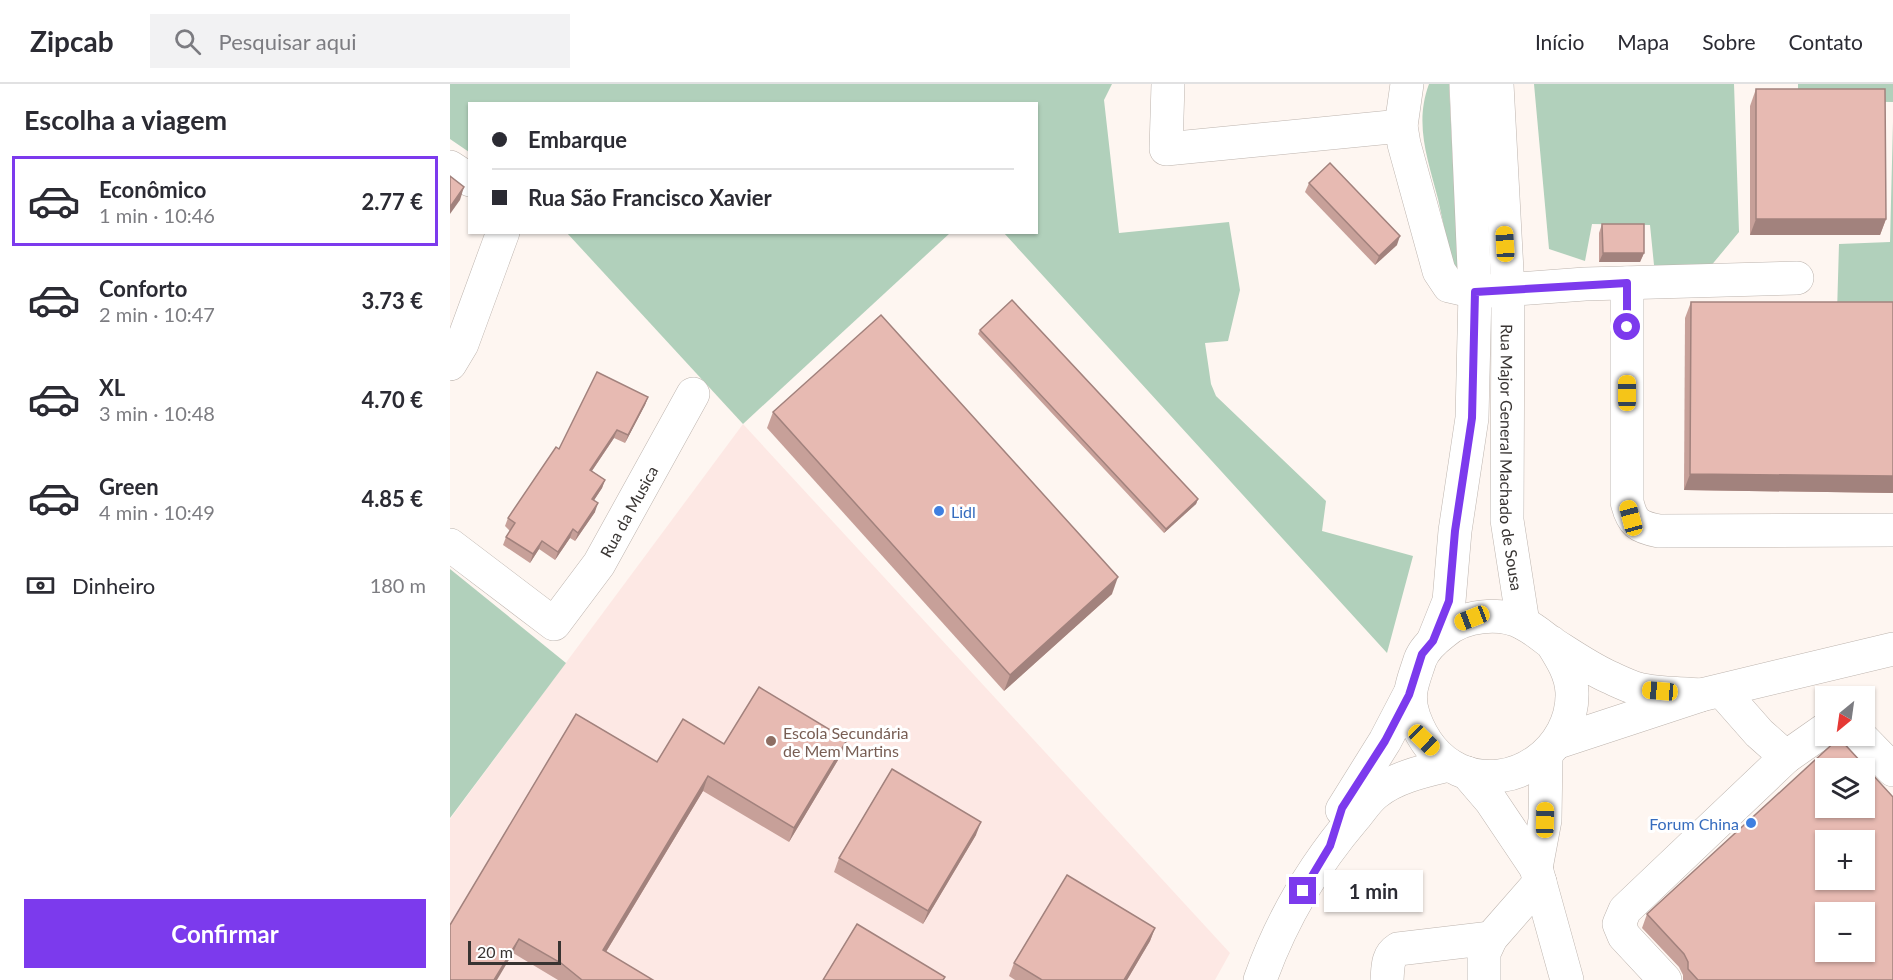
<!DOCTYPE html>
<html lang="pt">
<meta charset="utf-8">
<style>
:root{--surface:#fff;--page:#f2f2f3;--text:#2b2b33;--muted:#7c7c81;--line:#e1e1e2;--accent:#7c3aed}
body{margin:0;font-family:Lato,sans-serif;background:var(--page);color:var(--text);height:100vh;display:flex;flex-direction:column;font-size:22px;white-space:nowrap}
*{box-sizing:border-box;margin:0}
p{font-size:20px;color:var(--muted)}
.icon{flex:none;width:33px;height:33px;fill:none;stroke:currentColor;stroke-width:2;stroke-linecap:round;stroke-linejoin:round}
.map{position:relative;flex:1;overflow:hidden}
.details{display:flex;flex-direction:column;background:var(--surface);width:450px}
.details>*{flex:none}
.top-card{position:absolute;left:18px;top:18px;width:570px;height:132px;border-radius:0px;box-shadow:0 2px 4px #0004;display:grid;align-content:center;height:132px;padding:0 24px;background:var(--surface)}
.needle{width:39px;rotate:209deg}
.tools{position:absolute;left:1365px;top:602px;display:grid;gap:12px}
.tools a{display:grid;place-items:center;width:60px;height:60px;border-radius:0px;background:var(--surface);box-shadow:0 2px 4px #0004;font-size:30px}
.scale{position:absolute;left:18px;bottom:15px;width:93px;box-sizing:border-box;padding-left:6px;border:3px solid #383432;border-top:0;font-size:16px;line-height:21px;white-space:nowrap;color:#383432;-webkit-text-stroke:4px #fff;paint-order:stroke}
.end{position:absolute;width:27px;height:27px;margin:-14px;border:8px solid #7c3aed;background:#fff;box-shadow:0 0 0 3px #fff}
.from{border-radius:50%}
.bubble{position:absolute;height:42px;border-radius:0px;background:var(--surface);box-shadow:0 2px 4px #0004;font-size:20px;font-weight:700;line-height:42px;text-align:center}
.car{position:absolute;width:18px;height:36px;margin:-18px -9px;border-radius:8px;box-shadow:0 0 4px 2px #0007;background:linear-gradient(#f5c518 24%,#345 0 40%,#f5c518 0 76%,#345 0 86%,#f5c518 0)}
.top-card b{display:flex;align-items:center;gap:21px;height:57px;font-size:22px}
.top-card b+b{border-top:2px solid var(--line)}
.top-card i{width:15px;height:15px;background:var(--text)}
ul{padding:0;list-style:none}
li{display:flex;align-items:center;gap:18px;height:90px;margin:0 12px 9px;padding:0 12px;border:3px solid transparent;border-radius:0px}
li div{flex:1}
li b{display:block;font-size:22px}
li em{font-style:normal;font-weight:700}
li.active{border-color:var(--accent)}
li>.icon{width:54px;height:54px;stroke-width:1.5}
h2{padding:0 24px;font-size:27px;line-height:72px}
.pay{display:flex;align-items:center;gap:15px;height:66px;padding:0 24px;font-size:22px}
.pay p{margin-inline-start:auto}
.primary-button{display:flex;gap:12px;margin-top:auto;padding:12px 24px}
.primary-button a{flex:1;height:69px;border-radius:0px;background:var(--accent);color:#fff;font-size:24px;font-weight:700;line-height:69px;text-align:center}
header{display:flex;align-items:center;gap:36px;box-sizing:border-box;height:84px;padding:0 30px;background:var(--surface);border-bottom:2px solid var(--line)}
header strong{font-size:28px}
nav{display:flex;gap:33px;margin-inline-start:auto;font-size:21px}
.search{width:420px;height:54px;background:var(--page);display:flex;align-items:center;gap:15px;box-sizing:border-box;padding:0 21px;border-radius:0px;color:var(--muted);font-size:22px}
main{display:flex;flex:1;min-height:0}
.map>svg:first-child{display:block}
.education{fill:#fde8e4}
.green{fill:#b1d0bb}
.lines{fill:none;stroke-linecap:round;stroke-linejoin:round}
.minor-casing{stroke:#bdb4ae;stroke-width:34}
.minor{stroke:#fff;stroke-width:33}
.wall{fill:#c7a099}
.shaded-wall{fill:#a2827d}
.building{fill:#e7bab2;stroke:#a2827d;stroke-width:1.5;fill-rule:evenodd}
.route{stroke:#7c3aed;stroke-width:8}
.shop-dot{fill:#3f7fe0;stroke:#fff;stroke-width:2}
.education-dot{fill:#8d6e63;stroke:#fff;stroke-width:2}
.labels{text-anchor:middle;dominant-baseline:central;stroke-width:6;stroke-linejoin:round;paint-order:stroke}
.street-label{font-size:16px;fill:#383432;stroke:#fff}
.shop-label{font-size:16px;fill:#366cbe;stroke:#fff;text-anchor:start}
.education-label{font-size:16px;fill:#785e54;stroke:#fff;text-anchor:start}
</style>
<header>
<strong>Zipcab</strong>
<div class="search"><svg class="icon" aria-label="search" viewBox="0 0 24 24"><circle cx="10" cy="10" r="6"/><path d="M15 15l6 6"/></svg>Pesquisar aqui</div>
<nav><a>Início</a><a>Mapa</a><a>Sobre</a><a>Contato</a></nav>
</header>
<main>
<section class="details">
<h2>Escolha a viagem</h2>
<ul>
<li class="active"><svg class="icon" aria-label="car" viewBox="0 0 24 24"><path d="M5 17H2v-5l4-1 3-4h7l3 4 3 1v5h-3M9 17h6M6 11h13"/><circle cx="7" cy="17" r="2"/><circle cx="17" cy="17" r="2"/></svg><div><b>Econômico</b><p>1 min · 10:46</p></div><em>2.77 €</em></li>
<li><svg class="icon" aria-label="car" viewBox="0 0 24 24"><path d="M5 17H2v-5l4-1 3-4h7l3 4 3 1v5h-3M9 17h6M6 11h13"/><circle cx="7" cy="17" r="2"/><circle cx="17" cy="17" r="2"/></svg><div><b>Conforto</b><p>2 min · 10:47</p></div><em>3.73 €</em></li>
<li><svg class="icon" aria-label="car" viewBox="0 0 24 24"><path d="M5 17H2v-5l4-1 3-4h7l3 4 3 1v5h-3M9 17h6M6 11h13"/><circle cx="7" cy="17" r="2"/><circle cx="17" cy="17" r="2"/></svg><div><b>XL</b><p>3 min · 10:48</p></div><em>4.70 €</em></li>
<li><svg class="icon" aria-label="car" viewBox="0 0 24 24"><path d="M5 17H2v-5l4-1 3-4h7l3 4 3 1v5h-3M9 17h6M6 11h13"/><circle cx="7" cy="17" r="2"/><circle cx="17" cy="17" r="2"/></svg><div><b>Green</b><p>4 min · 10:49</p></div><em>4.85 €</em></li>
</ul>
<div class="pay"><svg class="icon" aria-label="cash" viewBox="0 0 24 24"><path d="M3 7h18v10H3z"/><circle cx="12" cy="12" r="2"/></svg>Dinheiro<p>180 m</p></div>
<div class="primary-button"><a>Confirmar</a></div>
</section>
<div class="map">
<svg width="1443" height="896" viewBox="0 0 1443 896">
<rect width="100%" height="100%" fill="#fef6f1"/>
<path class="education" d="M293 340 780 869 765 896H0V735Z"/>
<g class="green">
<path d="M0 0H662L654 16 669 149 779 138 790 206 778 257 755 259 761 300 766 312 876 417 872 447 963 472 937 569 554 149 586 148V20H20L19 68 0 55Z"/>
<path d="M979 0H999L1008 183 1003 184C998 161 993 138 988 115 978 76 964 40 979 0Z"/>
<path d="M1084 0H1284L1289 148 1260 183 1204 181 1200 141 1142 140 1135 177 1099 165Z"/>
<path d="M1348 0H1443V18L1348 17Z"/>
<path d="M1443 38V229H1387L1389 160 1440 158Z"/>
<path d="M117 149H500L293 340Z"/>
<path d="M0 485 116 579 0 734Z"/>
</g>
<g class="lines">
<g class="minor-casing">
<g id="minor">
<path d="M718 0 716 65 951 42"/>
<path d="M957 0 951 42 954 60 989 187 999 202 1025 208 1135 200 1347 194"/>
<path id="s1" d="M1047 0 1058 206 1057 436 1073 539"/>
<path d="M0 83 20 96"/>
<path d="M1177 199V418C1182 439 1188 443 1209 447L1443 446"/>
<path d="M0 280 12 260 53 148"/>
<path id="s2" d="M0 461 104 540 149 480 243 310"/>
<path d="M983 557 999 517 1005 447 1022 334 1025 208 1016 0"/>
<path d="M1101 558C1111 574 1121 589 1122 608 1124 665 1063 710 1009 686 987 676 972 655 964 633 956 610 963 598 970 576 974 565 984 556 993 549 1013 531 1051 527 1074 540 1084 545 1092 552 1100 558 1119 570 1139 584 1159 593 1168 597 1178 602 1188 605 1207 610 1231 609 1251 611"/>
<path d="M1272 607 1309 649 1336 673"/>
<path d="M1409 651 1443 686"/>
<path d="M1108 658 1251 611 1443 565"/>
<path d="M1017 689 1041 717 1086 784 1117 896"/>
<path d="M892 726 935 657 959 611"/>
<path d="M1086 784 1095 736 1096 672"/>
<path d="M810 896C831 837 864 781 905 733 911 726 918 715 926 709 946 693 974 687 999 681"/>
<path d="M937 896C938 883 937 872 948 865L1041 854"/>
<path d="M1034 896V869L1041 854 1090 798"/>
<path d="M1215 896 1174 852 1169 840 1175 826 1336 673 1376 645"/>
</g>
</g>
<use href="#minor" class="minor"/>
</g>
<g class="wall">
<path d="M1306 5 1436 135 1430 151H1300V22Z"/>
<path d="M859 99 947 161 925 181 855 108Z"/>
<path d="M1152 140 1194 169 1190 178H1149V149Z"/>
<path d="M1241 218H1443V409L1234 406 1235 234Z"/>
<path d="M530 246 748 415 746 420 714 449 528 250Z"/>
<path d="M198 313 195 321 175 359 164 354 142 387 155 396 152 404 144 416 145 428 125 457 120 454 105 476 89 465 80 479 53 461 56 453 60 447 55 442 58 434 109 365Z"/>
<path d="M323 328 662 510 554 607 317 344Z"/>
<path d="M397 656 391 671 339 758 253 707 156 868 203 896H108L63 869 0 896 207 678 274 660Z"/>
<path d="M526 751 473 840 384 788 389 774Z"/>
<path d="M1197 830 1443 896H1233V891L1229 883 1192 844Z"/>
<path d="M705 844 700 857 677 896H565L559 892 564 879Z"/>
</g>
<g class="shaded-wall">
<path d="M14 103 10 116 0 130V123Z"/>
<path d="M1306 135H1436L1430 151H1300Z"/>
<path d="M950 152 947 161 925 181 929 172Z"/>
<path d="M1153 169H1194L1190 178H1149Z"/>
<path d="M198 313 195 321 175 359 178 351Z"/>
<path d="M167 346 164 354 137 394 140 386Z"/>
<path d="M1240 390 1443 392V409L1234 406Z"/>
<path d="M155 396 152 404 139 424 142 415Z"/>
<path d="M748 415 746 420 714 449 716 445Z"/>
<path d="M148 419 145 428 125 457 128 449Z"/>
<path d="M123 445 120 454 105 476 108 468Z"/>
<path d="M92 457 89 465 80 479 83 470Z"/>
<path d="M668 493 662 510 554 607 560 591Z"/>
<path d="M397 656 391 671 339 758 344 744Z"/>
<path d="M258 692 253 707 148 881 153 866Z"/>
<path d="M531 738 526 751 473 840 478 827Z"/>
<path d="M705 844 700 857 677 896H674Z"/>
<path d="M69 855 63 869 47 896H44Z"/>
</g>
<g class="building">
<path d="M1306 5H1435L1436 135H1306Z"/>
<path d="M880 79 950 152 929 172 859 99Z"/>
<path d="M0 92 14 103 0 123Z"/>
<path d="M1152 140H1194V169H1153Z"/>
<path d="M562 216 748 415 716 445 530 246Z"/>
<path d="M1241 218H1443V392L1240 390Z"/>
<path d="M431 231 668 493 560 591 323 328Z"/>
<path d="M147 288 198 313 178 351 167 346 140 386 155 396 142 415 148 419 128 449 123 445 108 468 92 457 83 470 56 453 65 439 58 434 106 363 109 365Z"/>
<path d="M309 603 397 656 344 744 258 692 153 866 203 896H132L111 879 69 855 44 896H0V841L126 630 207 678 233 635 274 660Z"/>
<path d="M1389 654 1443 713V896H1248L1238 885V878L1234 870 1197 830ZM1376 684H1414V723H1376ZM1376 756H1414V795H1376ZM1376 828H1414V867H1376Z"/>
<path d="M442 685 531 738 478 827 389 774Z"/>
<path d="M617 791 705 844 674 896H592L564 879Z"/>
<path d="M407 840 495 893 493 896H373Z"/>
</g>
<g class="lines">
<path class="route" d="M853 807 880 762 892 724 935 657 959 611 972 570 983 557 999 517 1005 447 1022 334 1025 208 1177 199V243"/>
</g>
<g class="shop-dot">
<circle cx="489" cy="427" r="6"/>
<circle cx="1301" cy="739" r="6"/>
</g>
<circle class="education-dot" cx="321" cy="657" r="6"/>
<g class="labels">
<g class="street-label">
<text stroke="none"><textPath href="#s1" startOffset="374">Rua Major General Machado de Sousa</textPath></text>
<text stroke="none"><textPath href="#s2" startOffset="266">Rua da Musica</textPath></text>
</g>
<g class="shop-label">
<text x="501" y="427">Lidl</text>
<text x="1289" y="739" text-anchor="end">Forum China</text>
</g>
<g class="education-label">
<text x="333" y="648">Escola Secundária<tspan x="333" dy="18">de Mem Martins</tspan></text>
</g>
</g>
</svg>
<div class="tools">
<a><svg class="needle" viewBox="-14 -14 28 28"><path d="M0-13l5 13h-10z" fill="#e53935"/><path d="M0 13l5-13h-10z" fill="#7c7c81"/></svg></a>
<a><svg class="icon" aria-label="layers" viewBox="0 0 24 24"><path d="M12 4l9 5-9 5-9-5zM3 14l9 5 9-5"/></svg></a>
<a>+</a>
<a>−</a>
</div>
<div class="scale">20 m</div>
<i class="end from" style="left:1177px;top:243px"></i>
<i class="end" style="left:853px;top:807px"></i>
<div class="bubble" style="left:874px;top:786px;width:99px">1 min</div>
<i class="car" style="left:1055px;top:160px;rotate:357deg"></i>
<i class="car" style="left:1177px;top:309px;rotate:0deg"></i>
<i class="car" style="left:1181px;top:434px;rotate:345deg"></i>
<i class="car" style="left:1022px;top:534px;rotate:249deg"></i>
<i class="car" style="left:1210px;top:607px;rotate:275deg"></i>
<i class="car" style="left:974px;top:656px;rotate:134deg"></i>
<i class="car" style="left:1095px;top:736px;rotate:1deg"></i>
<div class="top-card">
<b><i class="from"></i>Embarque</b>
<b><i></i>Rua São Francisco Xavier</b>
</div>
</div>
</main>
